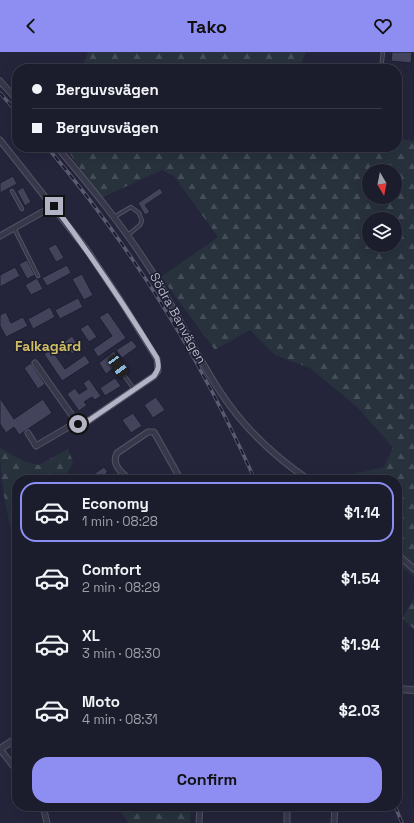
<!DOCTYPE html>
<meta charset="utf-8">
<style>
:root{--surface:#1b1c2c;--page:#282938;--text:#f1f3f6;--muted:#a0a1a9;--line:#393a48;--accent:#8e8df2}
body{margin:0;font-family:"Space Grotesk",sans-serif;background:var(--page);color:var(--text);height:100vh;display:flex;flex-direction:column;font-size:15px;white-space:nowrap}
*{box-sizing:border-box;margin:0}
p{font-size:13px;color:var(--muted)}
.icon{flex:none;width:22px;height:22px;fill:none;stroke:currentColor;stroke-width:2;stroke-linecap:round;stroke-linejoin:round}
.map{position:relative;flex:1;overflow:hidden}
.side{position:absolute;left:12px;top:423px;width:390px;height:336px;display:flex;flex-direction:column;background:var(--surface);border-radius:16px;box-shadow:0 4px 16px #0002,0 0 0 1px var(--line)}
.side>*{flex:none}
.guide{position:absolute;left:12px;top:12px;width:390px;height:88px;border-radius:16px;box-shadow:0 4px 16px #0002,0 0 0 1px var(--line);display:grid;align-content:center;height:88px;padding:0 20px;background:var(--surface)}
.needle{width:26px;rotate:170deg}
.buttons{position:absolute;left:362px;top:112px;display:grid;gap:8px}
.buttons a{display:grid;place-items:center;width:40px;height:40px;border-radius:50%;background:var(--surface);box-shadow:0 4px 16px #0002,0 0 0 1px var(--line);font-size:20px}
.end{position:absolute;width:18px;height:18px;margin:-9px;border:5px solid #b3b3c6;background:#111;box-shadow:0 0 0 2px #111}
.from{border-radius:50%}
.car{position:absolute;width:12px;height:24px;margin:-12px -6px;border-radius:5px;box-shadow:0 0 3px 1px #0007;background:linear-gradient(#222 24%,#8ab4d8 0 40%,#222 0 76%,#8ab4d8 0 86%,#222 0)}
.guide b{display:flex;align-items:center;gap:14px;height:38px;font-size:15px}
.guide b+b{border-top:1px solid var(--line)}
.guide i{width:10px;height:10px;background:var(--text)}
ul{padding:7px 0 0;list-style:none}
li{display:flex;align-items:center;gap:12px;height:60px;margin:0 8px 6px;padding:0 12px;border:2px solid transparent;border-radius:16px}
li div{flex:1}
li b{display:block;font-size:15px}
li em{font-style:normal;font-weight:600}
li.selected{border-color:var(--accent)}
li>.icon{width:36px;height:36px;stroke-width:1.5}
.action{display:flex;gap:8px;margin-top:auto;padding:8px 20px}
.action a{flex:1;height:46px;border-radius:16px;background:var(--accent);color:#111;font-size:16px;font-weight:600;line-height:46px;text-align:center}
header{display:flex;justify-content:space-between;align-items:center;height:52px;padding:0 20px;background:var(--accent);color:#111;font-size:18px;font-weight:600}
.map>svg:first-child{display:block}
.forest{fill:url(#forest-firs);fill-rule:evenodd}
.building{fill:#43445c;stroke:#1f1f32}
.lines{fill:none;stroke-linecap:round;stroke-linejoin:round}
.service-casing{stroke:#535366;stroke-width:4.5}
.minor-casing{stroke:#535366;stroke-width:7}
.tertiary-casing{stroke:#535366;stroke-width:8}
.service{stroke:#38384b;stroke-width:2.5}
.minor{stroke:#38384b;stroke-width:5}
.tertiary{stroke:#38384b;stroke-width:6}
.rail-casing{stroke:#5a5a72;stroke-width:3.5}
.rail{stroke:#1d1d30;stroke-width:2;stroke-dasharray:6;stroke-linecap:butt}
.route{stroke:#b3b3c6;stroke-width:5}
.labels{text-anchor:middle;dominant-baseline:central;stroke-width:3;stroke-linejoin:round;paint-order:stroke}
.street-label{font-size:13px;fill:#b3b3c6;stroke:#1d1d30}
.neighbourhood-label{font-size:14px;font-weight:bold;fill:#cebd66;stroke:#1d1d30}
</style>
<header><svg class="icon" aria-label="back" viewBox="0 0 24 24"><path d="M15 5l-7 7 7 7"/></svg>Tako<svg class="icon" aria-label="heart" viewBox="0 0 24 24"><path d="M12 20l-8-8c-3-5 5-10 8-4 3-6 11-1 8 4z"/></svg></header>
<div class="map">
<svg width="414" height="771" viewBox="0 0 414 771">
<defs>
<pattern id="forest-firs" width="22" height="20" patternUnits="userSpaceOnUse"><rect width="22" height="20" fill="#27323d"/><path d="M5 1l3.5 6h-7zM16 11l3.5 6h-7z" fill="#444d58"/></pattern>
</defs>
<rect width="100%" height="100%" fill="#24253b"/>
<g class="forest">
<path d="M88 0H306L299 17H82Z"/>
<path d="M397 87 414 89V525L397 511V428H328L384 415 393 395 357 355 310 316 275 303 250 278 215 298 161 225 218 185 174 124 162 118 101 146 65 95H397ZM369 119H395V145H369ZM369 167H395V193H369Z"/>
<path d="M0 396 25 410 39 413 68 397 73 410 64 428H17V499C7 465 0 431 0 396Z"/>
<path d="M414 546V577L402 567Z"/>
<path d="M118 754H191L190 771H128Z"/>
</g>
<g class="building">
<path d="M392 0H412L411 11 391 9Z"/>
<path d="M13 124 17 132 0 141V131Z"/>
<path d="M23 135 31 150 25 154 17 139Z"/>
<path d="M160 136 163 141 145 153 150 160 145 163 138 151Z"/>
<path d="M56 192 64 206 56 210 48 196Z"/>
<path d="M27 208 35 223 27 227 19 212Z"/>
<path d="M67 213 71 221 47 234 42 226Z"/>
<path d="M15 215 20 224 0 235V223Z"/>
<path d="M82 222 93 243 84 248 72 227Z"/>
<path d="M37 226 43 237 31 243 25 233Z"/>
<path d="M78 246 83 255 60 267 55 258Z"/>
<path d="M50 255 55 265 33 277 28 267Z"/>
<path d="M6 260 11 271 23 265 28 274 6 285 0 274V263Z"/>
<path d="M108 260 126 286 98 305 93 297 112 284 99 265Z"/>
<path d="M88 272 97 285 89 290 80 277Z"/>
<path d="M72 284 80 296 72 302 64 290Z"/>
<path d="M132 288 137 295 122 306 116 298Z"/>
<path d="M51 297 65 317 85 303 90 311 62 329 44 302Z"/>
<path d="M114 299 120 308 114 312 116 314 106 322 99 311Z"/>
<path d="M31 311 45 332 38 337 24 316Z"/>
<path d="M115 326 121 334 105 344 100 336Z"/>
<path d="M89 327 101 344 95 348 92 345 84 350 87 353 79 359 67 342 75 336 79 342 87 337 83 331Z"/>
<path d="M156 345 165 358 153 366 144 353Z"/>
<path d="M0 346 14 367 43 347 52 361 19 383 14 375 6 381 0 372Z"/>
<path d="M133 361 142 374 131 381 122 368Z"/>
<path d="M104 415 108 420 106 421 107 423 111 422 115 428H98L94 422Z"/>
</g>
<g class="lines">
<g class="service-casing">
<g id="service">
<path d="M381 17 383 0"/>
<path d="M12 139 22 157"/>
<path d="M114 165 131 155 139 161 142 169 140 173 128 183"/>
<path d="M14 176 38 224"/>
<path d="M118 315 134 337"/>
</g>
</g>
<g class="minor-casing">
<g id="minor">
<path d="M0 29 17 48"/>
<path d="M0 88 87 198 121 249 157 307 158 319 154 324 88 369 78 372 35 311"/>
<path d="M57 95C90 134 123 174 151 218 176 258 195 302 221 341 244 376 275 405 309 428"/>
<path d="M0 184 53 154"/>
<path d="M28 381 36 394 77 370"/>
<path d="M131 428C122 422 111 412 117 401L148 380H154L181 428"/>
<path d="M397 502 414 517"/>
<path d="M0 697 17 719"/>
<path d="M43 754 47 771"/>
<path d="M199 771 200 754"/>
<path d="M287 771V754"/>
<path d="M334 771 335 754"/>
</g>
</g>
<g class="tertiary-casing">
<g id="tertiary">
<path d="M397 637 414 638"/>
<path d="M0 697 17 686"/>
</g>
</g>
<use href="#service" class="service"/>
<use href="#minor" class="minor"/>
<use href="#tertiary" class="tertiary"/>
<g class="rail-casing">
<g id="rail">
<path d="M0 41 17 60"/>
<path d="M47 95C132 195 202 309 255 428"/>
<path d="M395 754 402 771"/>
</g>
</g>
<use href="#rail" class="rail"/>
</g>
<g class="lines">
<path class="route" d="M54 154C91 203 125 254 157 306 159 314 159 317 154 324L88 369 78 372"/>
</g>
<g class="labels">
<g class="street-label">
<text transform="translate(178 266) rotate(61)">Södra Banvägen</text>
</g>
<g class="neighbourhood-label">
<text x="48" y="294">Falkagård</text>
</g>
</g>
</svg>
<div class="buttons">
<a><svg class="needle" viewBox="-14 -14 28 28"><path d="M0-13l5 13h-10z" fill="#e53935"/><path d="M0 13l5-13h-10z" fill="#a0a1a9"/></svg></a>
<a><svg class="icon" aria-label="layers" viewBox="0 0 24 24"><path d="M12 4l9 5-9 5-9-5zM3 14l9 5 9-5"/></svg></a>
</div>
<i class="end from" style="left:78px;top:372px"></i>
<i class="end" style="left:54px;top:154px"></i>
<i class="car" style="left:118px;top:314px;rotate:144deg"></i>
<div class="guide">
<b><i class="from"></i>Berguvsvägen</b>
<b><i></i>Berguvsvägen</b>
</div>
<section class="side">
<ul>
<li class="selected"><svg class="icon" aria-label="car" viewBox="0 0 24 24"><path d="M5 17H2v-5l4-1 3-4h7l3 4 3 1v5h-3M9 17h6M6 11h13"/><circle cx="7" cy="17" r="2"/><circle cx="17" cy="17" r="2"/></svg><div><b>Economy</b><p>1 min · 08:28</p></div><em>$1.14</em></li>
<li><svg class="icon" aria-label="car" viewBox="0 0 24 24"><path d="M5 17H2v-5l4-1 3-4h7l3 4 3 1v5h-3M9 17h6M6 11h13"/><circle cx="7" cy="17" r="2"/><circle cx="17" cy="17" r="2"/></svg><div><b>Comfort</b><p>2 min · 08:29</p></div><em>$1.54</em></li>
<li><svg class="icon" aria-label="car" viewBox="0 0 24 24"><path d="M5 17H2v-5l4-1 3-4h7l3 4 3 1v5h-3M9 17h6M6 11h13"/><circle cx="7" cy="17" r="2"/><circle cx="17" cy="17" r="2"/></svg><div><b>XL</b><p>3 min · 08:30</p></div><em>$1.94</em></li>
<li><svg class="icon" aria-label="car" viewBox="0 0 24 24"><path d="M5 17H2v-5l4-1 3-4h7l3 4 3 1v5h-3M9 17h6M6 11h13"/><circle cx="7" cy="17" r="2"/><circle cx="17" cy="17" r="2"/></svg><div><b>Moto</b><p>4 min · 08:31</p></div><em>$2.03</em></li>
</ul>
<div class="action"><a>Confirm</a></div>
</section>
</div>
